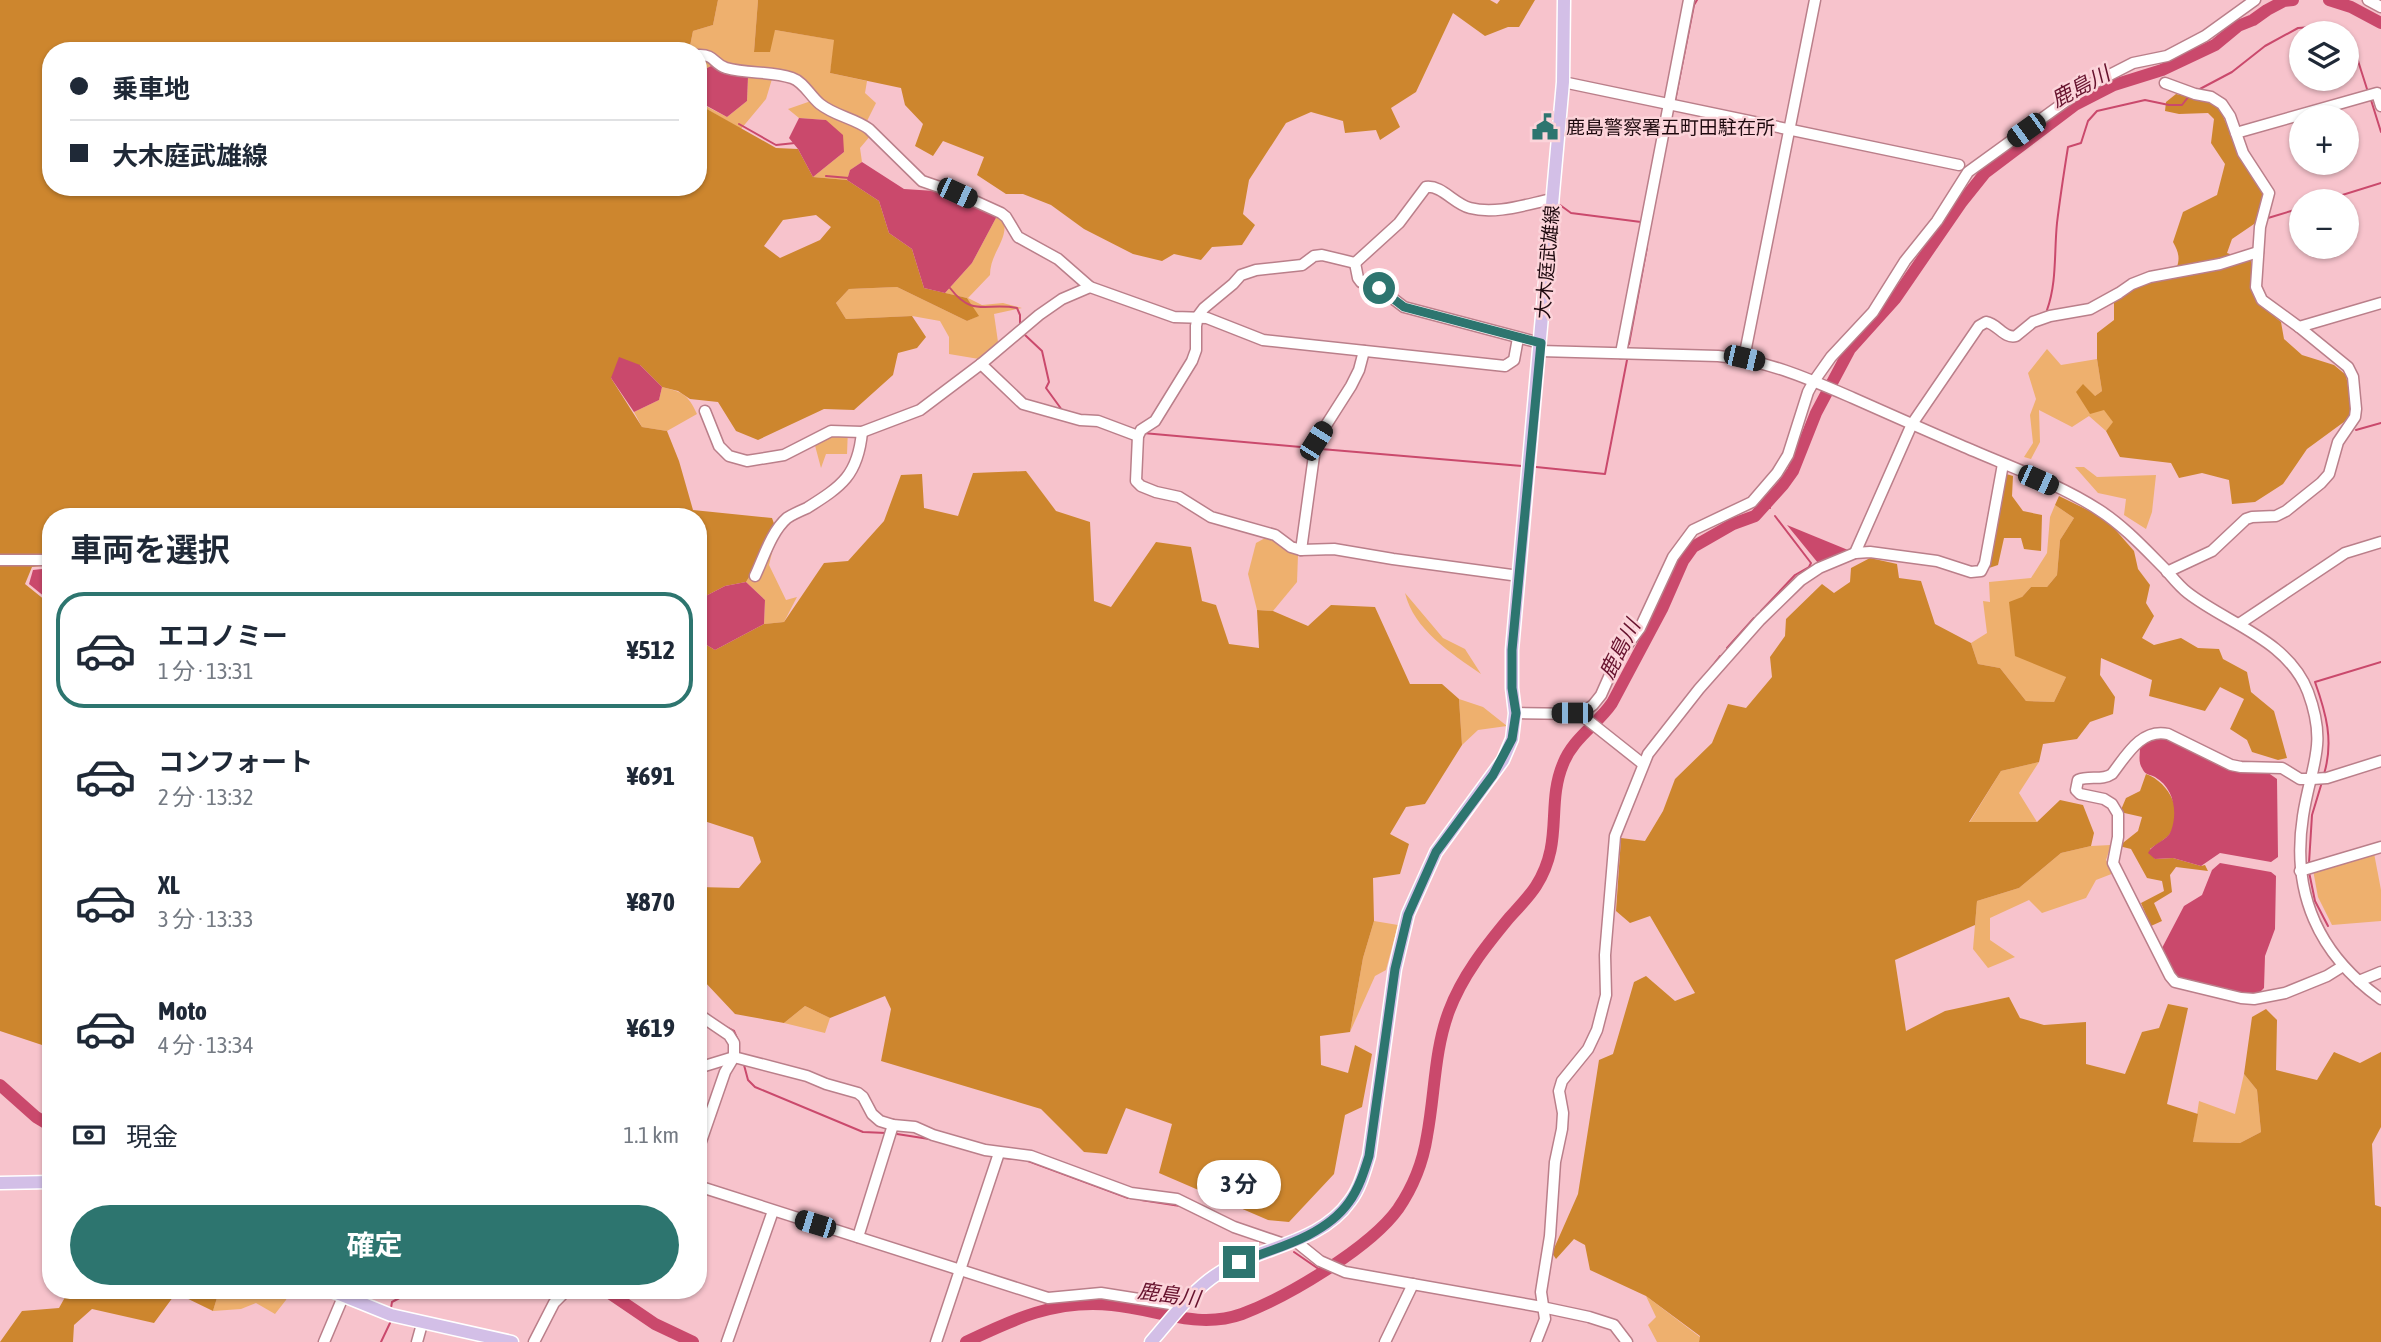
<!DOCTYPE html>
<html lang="ja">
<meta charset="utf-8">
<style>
:root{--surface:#fff;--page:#f6f6f7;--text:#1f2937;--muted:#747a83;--line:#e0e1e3;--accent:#2d756f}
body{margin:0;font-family:"Asap Condensed","Noto Sans JP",sans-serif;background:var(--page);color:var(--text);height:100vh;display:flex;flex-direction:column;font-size:26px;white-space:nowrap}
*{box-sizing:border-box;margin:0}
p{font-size:23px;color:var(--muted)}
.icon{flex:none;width:38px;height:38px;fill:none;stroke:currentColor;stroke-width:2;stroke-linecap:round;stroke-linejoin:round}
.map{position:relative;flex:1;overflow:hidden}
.details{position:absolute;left:42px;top:508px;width:665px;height:791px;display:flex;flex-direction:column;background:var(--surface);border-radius:28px;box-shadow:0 2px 5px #0004}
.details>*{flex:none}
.hud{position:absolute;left:42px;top:42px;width:665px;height:154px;border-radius:28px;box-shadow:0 2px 5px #0004;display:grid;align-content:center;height:154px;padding:0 28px;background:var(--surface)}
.buttons{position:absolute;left:2289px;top:21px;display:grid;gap:14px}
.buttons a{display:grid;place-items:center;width:70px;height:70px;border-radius:50%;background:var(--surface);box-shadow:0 2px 5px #0004;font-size:35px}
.end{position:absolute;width:32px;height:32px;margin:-16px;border:9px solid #2d756f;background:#fff;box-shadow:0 0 0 4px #fff}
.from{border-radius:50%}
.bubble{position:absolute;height:49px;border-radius:24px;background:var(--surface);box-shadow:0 2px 5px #0004;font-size:23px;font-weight:700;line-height:49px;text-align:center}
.car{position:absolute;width:21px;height:42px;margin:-21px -10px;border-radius:9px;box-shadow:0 0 5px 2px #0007;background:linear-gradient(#222 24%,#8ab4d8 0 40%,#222 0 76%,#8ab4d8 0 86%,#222 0)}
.hud b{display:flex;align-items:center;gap:24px;height:66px;font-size:26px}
.hud b+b{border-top:2px solid var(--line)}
.hud i{width:18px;height:18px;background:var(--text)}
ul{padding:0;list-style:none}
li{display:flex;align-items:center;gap:21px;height:116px;margin:0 14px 10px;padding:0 14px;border:4px solid transparent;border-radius:28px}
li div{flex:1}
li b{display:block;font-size:26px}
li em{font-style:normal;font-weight:700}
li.current{border-color:var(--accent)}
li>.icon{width:63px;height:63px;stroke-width:1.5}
h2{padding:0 28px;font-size:32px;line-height:84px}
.pay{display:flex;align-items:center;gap:18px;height:77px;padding:0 28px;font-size:26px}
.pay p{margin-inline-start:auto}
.cta{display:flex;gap:14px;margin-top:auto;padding:14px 28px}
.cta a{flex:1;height:80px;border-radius:42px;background:var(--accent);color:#fff;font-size:28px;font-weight:700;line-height:80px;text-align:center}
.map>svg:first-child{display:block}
.green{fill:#eeb06e}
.forest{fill:#cd862e;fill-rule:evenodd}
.water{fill:#ca496c}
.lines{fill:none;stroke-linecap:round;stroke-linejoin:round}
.stream{stroke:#ca496c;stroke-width:2}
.river{stroke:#ca496c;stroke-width:12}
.minor-casing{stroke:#ba7f8a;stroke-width:13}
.major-casing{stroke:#fff;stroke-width:15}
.minor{stroke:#fff;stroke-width:10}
.major{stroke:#d3bfe7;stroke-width:12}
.route{stroke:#2d756f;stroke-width:9}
.labels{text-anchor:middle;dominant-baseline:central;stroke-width:5;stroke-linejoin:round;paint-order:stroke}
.poi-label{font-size:19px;fill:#1e090e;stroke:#fcd4da;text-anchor:start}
.street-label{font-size:19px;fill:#1e090e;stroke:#fcd4da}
.water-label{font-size:21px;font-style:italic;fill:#67132e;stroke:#fcd4da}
</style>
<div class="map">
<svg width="2381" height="1342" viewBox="0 0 2381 1342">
<rect width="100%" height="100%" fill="#f7c3cc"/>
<g class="green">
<path d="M718 0H758L754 52 775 30 835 40 830 73 867 81 865 93 876 103 866 123 819 100 797 76 724 64 711 66 698 73V51H689L693 31 713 25Z"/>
<path d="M748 77 772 79 766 99 741 129 698 104V102L727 117 747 101Z"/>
<path d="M811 101 871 135 860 148 862 162 850 170 847 180 813 177 844 152 826 120 799 118 788 109Z"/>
<path d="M997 216 1004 221C1008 241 990 253 990 275L968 298 982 305 1003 303 1022 308 994 314 998 342 979 359 949 354V337L940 321 912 316 846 319 836 303 849 289 897 287 967 321 978 316 967 298 945 293 972 263Z"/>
<path d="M2047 349 2061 365 2097 359 2102 391 2095 396 2114 422 2106 431 2089 416 2072 427 2039 410 2040 442 2031 459 2024 457 2033 443 2030 415 2036 399 2028 373Z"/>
<path d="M662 387C682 392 688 394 697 414L667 431 642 427 634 412 659 400Z"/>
<path d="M838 426 848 428 847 454H826L821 468 813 438Z"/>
<path d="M2075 467H2084L2097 477 2156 475 2152 512 2146 529 2124 515 2126 499 2098 493Z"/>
<path d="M2055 505 2074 518 2060 540 2057 575 2047 587H2031L2022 597 2066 677 2054 702 2026 701 2000 668 1978 664 1971 643 1987 633 1983 601 1990 602 1989 582 2031 578 2047 553 2050 517Z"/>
<path d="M777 532 769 565 786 600 797 597 784 622 764 624 765 600 746 582Z"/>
<path d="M1267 537 1298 555 1297 582 1273 611 1257 610 1248 574 1256 543Z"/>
<path d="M1405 593 1443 638 1465 649 1481 674C1451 653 1414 630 1405 593Z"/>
<path d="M1459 699 1483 707 1507 726 1478 730 1462 745Z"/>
<path d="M2039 762 2019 793 2037 822 1969 823 2001 771Z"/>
<path d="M2111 845 2106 860 2114 873 2096 880 2086 898 2042 913 2029 900 1990 918V940L2015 957 1988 968 1973 949 1977 901 2019 888 2061 853 2091 846Z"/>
<path d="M2374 853 2381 890V921L2332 925 2318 897 2313 870Z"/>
<path d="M1374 921 1398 925 1386 970 1375 976 1350 1032 1363 958Z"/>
<path d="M805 1006 830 1018 825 1033 784 1023Z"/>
<path d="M2244 1074 2257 1090 2261 1132 2240 1143 2193 1142 2199 1101 2235 1114Z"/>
<path d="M233 1290H290L286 1300 275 1314 256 1303 241 1309 213 1311 219 1291Z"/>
<path d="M1646 1296 1700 1337 1699 1342H1657L1648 1325 1656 1317Z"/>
</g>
<g class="forest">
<path d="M0 0H718L713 25 693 31 689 51H51V187H698V104L776 148 798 149 813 177 847 180 879 201 889 233 912 249 924 288 967 298 979 316 967 321 897 287 849 289 836 303 846 319 912 316 926 337 917 348 898 353 893 375 854 410 824 409 758 440 736 431 718 402 690 399 678 391 662 387 640 365 611 378 642 427 667 431 679 461 693 510 772 518 777 532 746 582 725 586 698 600V516H51V565L32 567 25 584 51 605V1048L0 1031ZM816 215 831 227 820 240 780 258 764 246 783 220Z"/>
<path d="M758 0H1490L1497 4 1500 0H1535L1519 27H1508L1485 36 1453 13 1416 92 1391 108 1400 127 1380 140 1376 130 1345 133 1343 121 1311 112 1286 123 1249 180 1243 214 1255 225 1242 245 1212 247 1201 260 1174 254 1162 261 1133 254 1084 229 1051 205 1023 194H1006L977 175 984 157 943 141 933 156 915 146 923 124 905 105 901 88 830 73 834 40 775 30 770 52H754Z"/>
<path d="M2176 94 2211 102 2220 109 2240 156 2261 188 2264 202 2257 222 2232 239 2227 253 2251 261C2252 294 2256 301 2281 322L2284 339 2302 355 2334 365 2346 375 2352 408 2348 419 2307 449 2283 484 2255 502 2232 504 2229 480 2202 473 2179 478 2171 463 2120 457 2106 431 2113 422 2104 410 2090 414 2076 392 2083 384 2095 396 2102 391 2097 359V333L2114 320V301L2140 285 2172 277C2180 263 2181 256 2173 242L2183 212 2217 195 2225 164 2211 143 2214 119 2208 113 2179 114 2165 111 2166 102Z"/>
<path d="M1026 471 1056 511 1090 522 1094 601 1111 607 1156 542 1191 547 1202 601 1216 605 1229 644 1259 648 1257 610 1273 611 1308 626 1331 605 1375 607 1410 684H1442L1459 699 1462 745 1425 804 1406 807 1390 834 1409 844 1400 874 1373 878 1374 921 1363 958 1350 1032 1320 1036 1321 1065 1348 1073 1355 1045 1372 1054 1362 1107 1345 1115 1334 1174 1289 1222 1268 1220 1159 1173 1172 1124 1126 1108 1107 1154 1084 1152 1041 1109 881 1061 891 1009 885 996 830 1018 805 1006 784 1023 735 1014 703 980 707 954 698 949V887L739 888 761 862 753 837 698 819V619L703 624 705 644 715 650 764 624 784 622 824 563 848 561 884 521 901 475 922 474 924 508 958 516 973 473Z"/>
<path d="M2003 473 2013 476 2012 496 2023 511 2042 515 2041 551 2024 549 2021 538H2004L1998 565 1989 568Z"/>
<path d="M2059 496 2106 519 2134 551 2138 569 2150 585 2146 603 2154 616 2142 638 2154 645 2181 638 2198 648 2219 649 2223 659 2247 672 2251 692 2274 711 2287 758 2278 760 2252 752 2247 740 2230 729 2244 699 2220 687 2205 711 2149 696 2152 680 2101 658 2100 675 2115 697 2113 714 2090 722 2077 739 2043 744 2039 762 2001 771 1969 822H2037L2060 800 2083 805 2094 833 2091 846 2061 853 2019 888 1977 901 1975 925 1895 960 1906 1031 1945 1011 2009 997 2020 1018 2044 1025 2086 1022V1064L2125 1074 2142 1032 2159 1028 2168 1004 2188 1008 2167 1104 2198 1114 2193 1142 2240 1143 2261 1132 2257 1090 2244 1074 2252 1017 2266 1009 2277 1020 2276 1070 2317 1080 2334 1052 2360 1063 2381 1052V1127L2372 1144 2375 1205 2381 1207V1342H1699L1700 1336 1646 1296 1590 1270 1585 1245 1574 1239 1556 1259 1552 1253 1578 1194 1599 1060 1613 1054 1634 982 1646 976 1675 1001 1695 993 1650 916 1630 923 1616 911 1621 838 1645 841 1663 811 1675 779 1712 743 1728 704 1746 708 1772 677 1770 657 1785 636 1786 619 1822 584 1834 593 1850 582 1851 568 1870 558 1897 564 1899 578 1921 581 1935 624 1971 643 1978 664 2000 668 2026 701 2054 702 2066 677 2015 656 2009 602 2022 597 2031 587H2047L2057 575 2060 540 2074 518 2055 505Z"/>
<path d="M2146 774C2169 782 2187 815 2168 836 2163 841 2155 845 2150 849L2155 859 2173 858 2201 866 2205 865 2208 871 2176 867 2170 875 2172 892 2154 903 2162 921 2151 926 2141 903 2164 891 2162 881 2147 878 2131 849 2119 846 2138 831 2142 817 2120 812 2126 798 2140 791Z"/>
<path d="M69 1290H216L219 1291 213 1311 176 1293 154 1323 92 1309 74 1325 73 1342H0L22 1311 59 1308Z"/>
</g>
<g class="water">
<path d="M711 66 748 77 747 101 727 117 698 101V73Z"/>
<path d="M799 118 826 120 843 135 844 152 813 177 798 149 789 138Z"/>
<path d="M862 162 904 189 935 191 997 216 972 263 945 293 924 288 912 249 889 233 879 201 847 180 850 170Z"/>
<path d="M619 357 640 365 662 387 659 400 634 412 611 378Z"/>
<path d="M1787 525 1848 550 1818 563Z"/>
<path d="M51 568V602L29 584 33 570Z"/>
<path d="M746 582 765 600 764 624 715 650 705 644 703 624 698 619V600L725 586Z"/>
<path d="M2158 737 2168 739 2234 772H2267L2277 779 2278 857 2271 862 2220 853 2201 866 2173 858 2155 859 2148 853C2153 843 2167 841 2171 831 2178 812 2174 788 2155 777 2149 774 2145 775 2142 768 2138 762 2140 754 2140 747Z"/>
<path d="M2220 863 2271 872 2276 876 2275 929 2265 956 2264 988 2259 993 2243 994 2182 979 2173 973 2162 948 2184 906 2202 895 2212 870Z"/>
</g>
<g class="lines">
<g class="stream">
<path d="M2347 40 2353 45 2367 89"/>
<path d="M2198 90 2232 72 2265 46 2298 28 2312 27 2333 33"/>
<path d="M2371 100 2381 132"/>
<path d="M1675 101 1694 5 1697 0"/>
<path d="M739 124 776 145 795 143"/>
<path d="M826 176 849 178"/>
<path d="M2323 201 2381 183"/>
<path d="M1560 205 1571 213 1641 222"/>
<path d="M2268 218 2301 208"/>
<path d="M950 288C973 318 986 302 1017 308L1020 315V327"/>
<path d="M2047 310C2057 282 2054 253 2057 223 2060 198 2064 172 2068 147L2081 143 2088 121 2097 111 2145 100 2169 105H2182L2189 96"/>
<path d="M1025 335 1042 351 1049 382 1046 388 1062 410"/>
<path d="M1629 344 1647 247"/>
<path d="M2356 430 2381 423"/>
<path d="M1143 433 1312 448"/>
<path d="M1321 449 1522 466"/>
<path d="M1536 467 1605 474 1627 360"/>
<path d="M1768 503 1770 508"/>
<path d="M1761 611 1795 575 1809 567 1811 563 1775 516"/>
<path d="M1727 648 1754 618"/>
<path d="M1710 669 1720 656"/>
<path d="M1643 752 1657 734"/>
<path d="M2324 774C2334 741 2326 713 2315 682L2381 662"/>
<path d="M2309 863 2312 815 2322 782"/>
<path d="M2309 872 2315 901 2328 926"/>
<path d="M726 1027 734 1031 739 1043"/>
<path d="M744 1065 748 1080 755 1087 863 1132 886 1133"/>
<path d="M897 1134 929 1139"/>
<path d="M1003 1158 1016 1159"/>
<path d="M1028 1161 1128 1198"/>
<path d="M1141 1200 1180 1206"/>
<path d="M1294 1252 1323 1272"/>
<path d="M391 1308 392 1302 405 1295 425 1298 453 1290"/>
<path d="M381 1342 390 1323"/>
</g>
<g class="river">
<path d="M2329 0 2351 7 2381 23"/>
<path d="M0 1085 36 1117 51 1126"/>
<path d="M605 1290 655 1324 693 1342"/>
<path d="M966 1342C1014 1319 1056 1299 1112 1305 1157 1309 1197 1330 1242 1314 1287 1297 1370 1248 1398 1209 1413 1187 1423 1162 1427 1136 1435 1094 1434 1051 1449 1011 1462 976 1485 947 1509 918 1518 908 1529 897 1536 886 1564 842 1546 805 1563 764 1573 738 1597 725 1612 703L1662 609 1683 561 1693 547 1733 524 1755 516 1783 485 1793 471 1816 413 1850 349 1895 299 1961 203 1985 173 2075 105 2114 85 2162 70 2215 45 2238 26 2253 20 2267 10 2284 1 2293 0"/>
</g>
<g class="minor-casing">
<g id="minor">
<path d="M2368 0 2381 7"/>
<path d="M698 55C715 54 713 64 726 68 747 74 771 71 792 78 804 82 810 96 820 104 835 116 854 118 869 129L922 181 957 193 1001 213 1006 217 1018 237 1058 259 1090 287 1174 317 1207 318 1263 340 1505 366 1514 360 1518 338"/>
<path d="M1563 82 1959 165"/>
<path d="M2165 83 2195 94 2211 97 2222 104 2230 116 2243 153 2269 193 2260 227 2256 287 2262 300 2299 327 2348 367 2353 377 2356 409 2355 417 2338 442 2329 474 2321 483 2286 511 2276 516 2252 517 2246 519 2212 551 2167 572"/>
<path d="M2236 133 2377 93 2381 106"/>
<path d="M1355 263 1322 255 1314 256 1302 265 1256 270 1241 275 1233 284 1204 308 1198 316 1196 326V350L1192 361 1155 421 1141 430 1138 436 1136 481 1141 486 1156 492 1179 497 1211 517 1275 535 1291 547 1301 550 1334 549 1393 559 1519 576"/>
<path d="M1355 263 1399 223 1426 187C1442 185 1454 204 1470 208 1496 215 1527 204 1553 199"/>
<path d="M1355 263 1358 278 1361 282 1379 288 1404 307 1540 343"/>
<path d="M2299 327 2381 303"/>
<path d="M1540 351 1718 356C1767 360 1809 379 1853 398 1889 414 1925 430 1960 445 2005 465 2058 483 2099 510 2124 526 2145 549 2166 570 2173 578 2179 586 2188 593 2228 624 2288 640 2308 692 2328 746 2311 764 2303 816 2291 892 2318 954 2381 999"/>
<path d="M1621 353 1689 0"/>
<path d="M1744 358 1815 0"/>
<path d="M981 364 1023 404 1080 420 1098 421 1138 436"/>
<path d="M705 411 719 446 729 456 747 461 784 455 831 431 862 432 920 410 981 364 1039 315 1062 299 1090 287"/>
<path d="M1301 550 1316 441 1351 386 1359 370 1364 351"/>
<path d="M1855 553 1912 424 1979 326 1986 322C1998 324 2004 339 2016 336L2033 322 2050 316 2090 309 2119 293 2132 284 2150 277 2220 264 2258 252"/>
<path d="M0 560H51"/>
<path d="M755 576C764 557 771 532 787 518 793 514 800 511 807 508 842 486 858 475 862 432"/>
<path d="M2239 624 2345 553 2381 542"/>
<path d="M1515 713 1580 714 1643 764"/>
<path d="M1580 714 1593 705 1601 695 1617 659 1640 628 1673 557 1693 530 1752 502 1777 473 1788 455 1808 392 1814 381 1831 357 1873 312 1905 261 1937 221 1968 172 2084 88 2133 63 2167 56 2205 36 2255 0"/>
<path d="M2300 871 2381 847"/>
<path d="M2343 966 2327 976 2285 993 2254 999 2241 998 2175 982 2170 976 2113 863 2118 837V814L2112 804 2104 799 2080 794 2076 790 2078 780C2089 775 2102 781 2112 774 2126 756 2141 728 2168 734L2231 765 2241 767 2282 768 2300 779H2312L2327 778 2381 761"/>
<path d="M2359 981 2381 972"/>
<path d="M698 1014 729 1035 734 1043V1057L725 1072 698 1150"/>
<path d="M698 1068 734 1057 807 1076 826 1084 858 1093 863 1097 872 1114 880 1121 893 1125 915 1127 933 1135 985 1150 1031 1156 1131 1193 1177 1199 1234 1227 1284 1244"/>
<path d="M698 1186 1048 1298 1101 1293 1183 1306"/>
<path d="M858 1237 893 1125"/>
<path d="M1294 1240 1320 1261 1345 1272 1542 1307 1589 1317 1614 1325 1627 1342"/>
<path d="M324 1342 343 1297"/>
<path d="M417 1342 422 1324"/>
<path d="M534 1342 554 1303 567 1290"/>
<path d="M727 1342 773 1211"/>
<path d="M936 1342 999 1153"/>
<path d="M1385 1342 1413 1284"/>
<path d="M1536 1342 1545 1319 1541 1292 1550 1236 1555 1162 1562 1129 1563 1113 1559 1091 1562 1081 1588 1049 1597 1030 1606 995 1605 955 1615 836 1648 754 1699 689 1760 620 1801 580 1819 568 1855 553 1870 552 1937 561 1971 572 1981 571 1985 563 2003 464"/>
</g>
</g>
<g class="major-casing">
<g id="major">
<path d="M0 1183 51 1182"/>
<path d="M329 1290 391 1315 512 1342"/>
<path d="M1151 1342C1172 1318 1192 1290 1219 1273 1261 1246 1320 1244 1350 1201 1360 1188 1364 1172 1369 1156L1395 969 1408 914 1436 852 1503 760 1512 739 1515 713 1512 688V650L1563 82 1564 0"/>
</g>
</g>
<use href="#minor" class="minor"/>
<use href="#major" class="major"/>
</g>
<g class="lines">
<path class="route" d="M1239 1262C1277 1248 1325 1236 1349 1202 1359 1188 1364 1172 1369 1156L1395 969 1408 915 1436 852 1493 775 1512 739 1516 713 1512 688V650L1541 343 1404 307 1379 288"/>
</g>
<defs>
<g id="civic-bare" transform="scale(2.1)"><path d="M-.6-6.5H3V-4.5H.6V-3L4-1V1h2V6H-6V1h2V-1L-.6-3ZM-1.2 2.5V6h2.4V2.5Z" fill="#2d756f" stroke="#fcd4da" stroke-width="2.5" paint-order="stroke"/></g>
</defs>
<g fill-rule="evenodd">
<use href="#civic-bare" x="1545" y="127"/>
</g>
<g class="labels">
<g class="poi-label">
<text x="1566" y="127">鹿島警察署五町田駐在所</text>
</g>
<g class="street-label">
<text transform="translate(1547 262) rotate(-85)">大木庭武雄線</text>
</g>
<g class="water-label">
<text transform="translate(2080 86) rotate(-28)">鹿島川</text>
<text transform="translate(1619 649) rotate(-63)">鹿島川</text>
<text transform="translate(1169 1294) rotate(8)">鹿島川</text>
</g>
</g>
</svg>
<div class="buttons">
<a><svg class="icon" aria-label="layers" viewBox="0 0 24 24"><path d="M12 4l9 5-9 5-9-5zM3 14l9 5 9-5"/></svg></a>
<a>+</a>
<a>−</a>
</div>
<i class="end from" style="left:1379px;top:288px"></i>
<i class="end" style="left:1239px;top:1262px"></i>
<div class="bubble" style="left:1197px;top:1160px;width:84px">3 分</div>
<i class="car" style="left:2026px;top:130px;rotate:234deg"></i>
<i class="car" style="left:957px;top:193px;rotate:115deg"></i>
<i class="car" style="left:1744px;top:358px;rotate:103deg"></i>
<i class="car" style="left:1316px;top:441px;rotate:32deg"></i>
<i class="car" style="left:2038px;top:480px;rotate:114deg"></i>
<i class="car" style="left:1572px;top:713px;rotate:270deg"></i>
<i class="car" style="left:815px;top:1224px;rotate:287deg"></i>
<div class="hud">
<b><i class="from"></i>乗車地</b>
<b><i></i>大木庭武雄線</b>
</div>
<section class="details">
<h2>車両を選択</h2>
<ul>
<li class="current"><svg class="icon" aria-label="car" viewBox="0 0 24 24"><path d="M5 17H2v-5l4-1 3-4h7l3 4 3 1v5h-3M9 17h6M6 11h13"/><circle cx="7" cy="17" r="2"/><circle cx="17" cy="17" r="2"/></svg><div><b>エコノミー</b><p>1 分 · 13:31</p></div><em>¥512</em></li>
<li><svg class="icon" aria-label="car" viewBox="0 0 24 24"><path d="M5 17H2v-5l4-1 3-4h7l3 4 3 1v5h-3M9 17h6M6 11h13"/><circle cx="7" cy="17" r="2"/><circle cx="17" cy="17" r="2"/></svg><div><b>コンフォート</b><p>2 分 · 13:32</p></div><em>¥691</em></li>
<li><svg class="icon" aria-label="car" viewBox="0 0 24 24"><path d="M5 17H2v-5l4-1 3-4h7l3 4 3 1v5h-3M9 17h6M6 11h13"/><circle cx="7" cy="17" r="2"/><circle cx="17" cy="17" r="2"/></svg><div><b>XL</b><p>3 分 · 13:33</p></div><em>¥870</em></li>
<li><svg class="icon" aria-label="car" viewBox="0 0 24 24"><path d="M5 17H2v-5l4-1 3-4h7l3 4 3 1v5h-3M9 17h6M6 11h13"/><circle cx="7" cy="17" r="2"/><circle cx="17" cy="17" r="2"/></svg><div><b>Moto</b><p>4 分 · 13:34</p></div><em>¥619</em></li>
</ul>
<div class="pay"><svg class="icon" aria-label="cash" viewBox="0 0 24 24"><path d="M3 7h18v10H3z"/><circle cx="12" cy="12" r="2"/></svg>現金<p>1.1 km</p></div>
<div class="cta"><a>確定</a></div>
</section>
</div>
